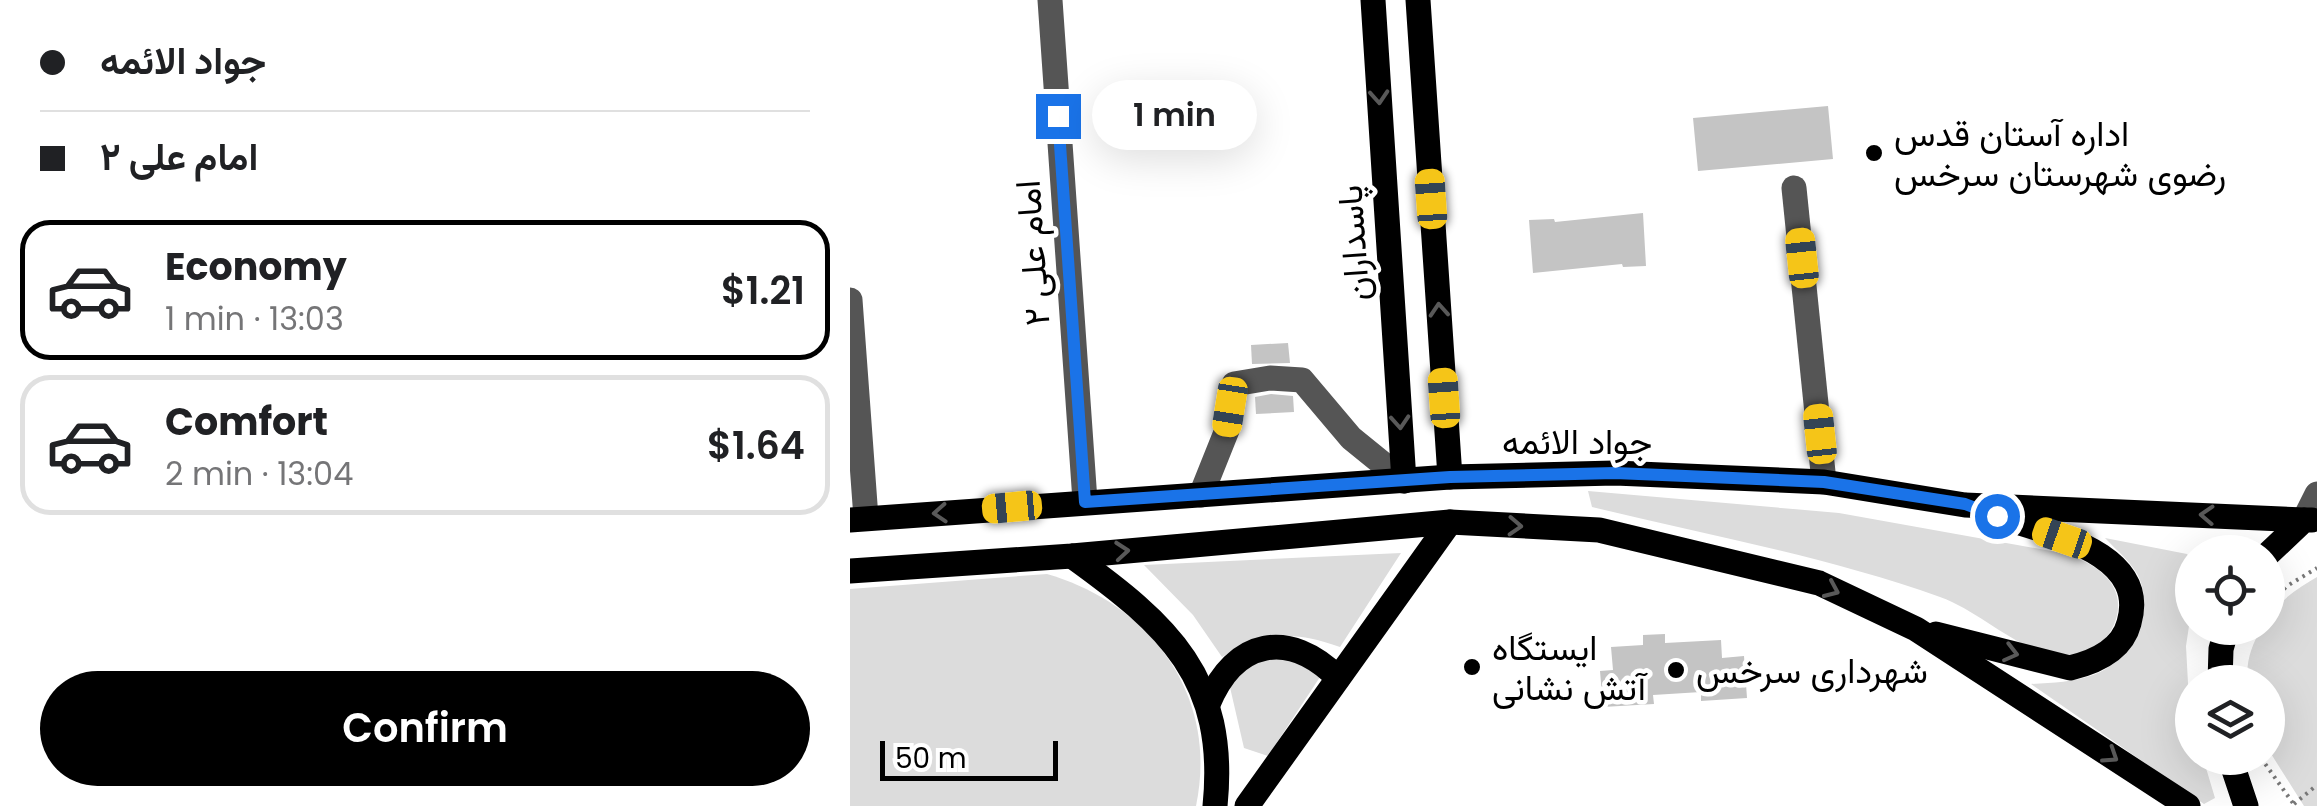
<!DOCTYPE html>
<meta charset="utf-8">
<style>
:root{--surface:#fff;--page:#f2f2f2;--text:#202124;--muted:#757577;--line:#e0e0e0;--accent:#000}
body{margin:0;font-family:Poppins,Vazirmatn,sans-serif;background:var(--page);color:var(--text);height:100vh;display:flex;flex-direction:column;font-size:38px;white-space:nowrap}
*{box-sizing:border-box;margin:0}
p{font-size:32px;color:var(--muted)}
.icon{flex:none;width:55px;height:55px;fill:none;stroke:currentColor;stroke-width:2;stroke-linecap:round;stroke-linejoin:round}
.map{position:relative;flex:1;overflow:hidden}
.side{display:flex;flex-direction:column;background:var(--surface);width:850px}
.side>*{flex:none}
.hud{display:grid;align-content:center;height:220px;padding:0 40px;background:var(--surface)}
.controls{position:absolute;left:1325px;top:535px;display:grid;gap:20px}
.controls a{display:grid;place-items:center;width:110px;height:110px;border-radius:50%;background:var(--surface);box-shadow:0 10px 40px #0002;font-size:50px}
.scale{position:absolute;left:30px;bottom:25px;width:178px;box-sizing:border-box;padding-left:10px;border:5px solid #000;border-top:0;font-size:28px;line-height:35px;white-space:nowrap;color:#000;-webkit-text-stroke:8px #fff;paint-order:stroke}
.end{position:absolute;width:45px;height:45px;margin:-22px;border:12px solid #1a73e8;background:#fff;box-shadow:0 0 0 5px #fff}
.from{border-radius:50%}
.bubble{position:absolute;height:70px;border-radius:35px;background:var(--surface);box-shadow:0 10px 40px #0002;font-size:32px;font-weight:600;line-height:70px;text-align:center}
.car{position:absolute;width:30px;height:60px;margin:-30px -15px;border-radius:12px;box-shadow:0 0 8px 2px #0007;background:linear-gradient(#f5c518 24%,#345 0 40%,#f5c518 0 76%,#345 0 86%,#f5c518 0)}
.hud b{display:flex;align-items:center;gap:35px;height:95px;font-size:38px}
.hud b+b{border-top:2px solid var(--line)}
.hud i{width:25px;height:25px;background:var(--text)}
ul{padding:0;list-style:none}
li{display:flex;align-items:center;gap:30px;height:140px;margin:0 20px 15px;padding:0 20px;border:5px solid var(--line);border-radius:30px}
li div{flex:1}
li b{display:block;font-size:38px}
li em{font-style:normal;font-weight:600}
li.active{border-color:var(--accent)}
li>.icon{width:90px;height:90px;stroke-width:1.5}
.button{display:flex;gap:20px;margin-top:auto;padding:20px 40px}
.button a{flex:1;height:115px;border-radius:60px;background:var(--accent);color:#fff;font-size:40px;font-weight:600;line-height:115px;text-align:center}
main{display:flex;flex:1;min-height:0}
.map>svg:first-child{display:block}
.green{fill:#dcdcdc}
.building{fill:#c4c4c4}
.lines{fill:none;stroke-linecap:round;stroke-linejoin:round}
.path{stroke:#777;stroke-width:4;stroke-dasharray:2.5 5;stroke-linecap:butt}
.minor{stroke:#555;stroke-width:25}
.major{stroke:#000;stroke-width:25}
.oneway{stroke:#595959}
.route{stroke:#1a73e8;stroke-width:12}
.poi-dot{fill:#000;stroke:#fff;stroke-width:4}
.labels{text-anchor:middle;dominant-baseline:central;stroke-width:9;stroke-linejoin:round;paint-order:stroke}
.poi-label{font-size:35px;fill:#000;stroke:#fff;text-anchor:start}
.street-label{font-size:35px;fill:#000;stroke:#fff}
</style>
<main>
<section class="side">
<div class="hud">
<b><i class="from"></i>جواد الائمه</b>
<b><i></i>امام علی ۲</b>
</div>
<ul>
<li class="active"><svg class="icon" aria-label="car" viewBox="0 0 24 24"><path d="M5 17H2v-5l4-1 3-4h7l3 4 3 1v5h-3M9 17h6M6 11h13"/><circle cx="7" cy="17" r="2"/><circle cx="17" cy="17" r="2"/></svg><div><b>Economy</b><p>1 min · 13:03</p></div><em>$1.21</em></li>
<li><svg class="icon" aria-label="car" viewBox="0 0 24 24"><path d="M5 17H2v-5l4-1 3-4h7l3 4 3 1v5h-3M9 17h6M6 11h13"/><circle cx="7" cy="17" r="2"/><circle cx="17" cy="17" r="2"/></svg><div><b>Comfort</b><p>2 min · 13:04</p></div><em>$1.64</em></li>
</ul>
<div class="button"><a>Confirm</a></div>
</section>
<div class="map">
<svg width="1467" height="806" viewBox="0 0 1467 806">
<rect width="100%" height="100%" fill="#fff"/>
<g class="green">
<path d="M738 491 989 513 1218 554C1234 561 1251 568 1261 583 1283 615 1250 660 1214 657 1169 653 1132 612 1090 597 978 557 858 535 742 507Z"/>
<path d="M1255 538 1337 554 1342 560V606L1336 646 1342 758H1353L1365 798 1354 804 1181 684C1203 683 1223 682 1243 675 1281 661 1304 618 1290 580 1284 564 1266 550 1255 538Z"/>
<path d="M551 553 490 647C442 630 416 632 372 657L343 615 294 565Z"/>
<path d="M197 574C301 604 369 696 346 806H0V589Z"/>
<path d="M1467 577V806H1454L1418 749V682H1398C1395 664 1402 643 1412 628H1418C1420 605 1448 588 1467 577Z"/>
<path d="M426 656 450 661 470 677 418 756 394 748 379 683 399 663Z"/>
</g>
<g class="building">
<path d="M978 106 983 159 848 171 843 118Z"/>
<path d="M793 213 796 266 773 267 772 264 683 273 679 220 704 219 705 222Z"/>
<path d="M438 343 440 363 402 364 401 345Z"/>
<path d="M421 394 443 396 444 412 406 414 405 397Z"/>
<path d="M815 634V643L871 640 872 658 894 656 897 698 851 701V692L803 695 804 704 753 707 750 671 763 670 761 647 793 645V635Z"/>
</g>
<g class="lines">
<g class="path">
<path d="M1418 605 1437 586 1467 568"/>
<path d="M1411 758 1445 806"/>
<path d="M1444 804 1467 785"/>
</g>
<g class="minor">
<path d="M200 0 235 501"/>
<path d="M944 188 974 482"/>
<path d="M0 300 16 518"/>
<path d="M351 495 377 430 384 384 420 378 452 380 501 438 554 481"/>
<path d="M1454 520 1467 494"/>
</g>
<g class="major">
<path d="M523 0 554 481"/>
<path d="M568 0 600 477"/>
<path d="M0 520 600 477 765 473 974 482 1115 505 1454 520"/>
<path d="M1418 554 1454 520H1462"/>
<path d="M222 556C318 625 378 678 365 806"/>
<path d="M0 571 222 556 600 522 749 530 969 583 1066 629 1338 806"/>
<path d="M1086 634 1220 668C1245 662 1272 650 1279 623 1300 550 1192 532 1142 514"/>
<path d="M1370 682 1371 649 1377 628"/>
<path d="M358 704C385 639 439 629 488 678"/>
<path d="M1380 758 1396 806"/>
<path d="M397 806 600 522"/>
</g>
</g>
<defs><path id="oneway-chevron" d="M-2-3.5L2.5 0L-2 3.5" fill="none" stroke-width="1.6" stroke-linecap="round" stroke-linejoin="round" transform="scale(2.5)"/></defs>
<g class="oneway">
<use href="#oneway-chevron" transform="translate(529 97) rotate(86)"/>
<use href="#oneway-chevron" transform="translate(589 310) rotate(-94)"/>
<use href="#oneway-chevron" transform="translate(550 422) rotate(86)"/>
<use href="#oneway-chevron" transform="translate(90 513) rotate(176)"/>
<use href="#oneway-chevron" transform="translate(1357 515) rotate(-177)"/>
<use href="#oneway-chevron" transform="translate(665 526) rotate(3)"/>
<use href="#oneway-chevron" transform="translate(272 551) rotate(-5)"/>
<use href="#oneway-chevron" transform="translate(982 590) rotate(24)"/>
<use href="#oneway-chevron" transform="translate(1161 653) rotate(14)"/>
<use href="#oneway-chevron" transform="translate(1261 756) rotate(33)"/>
</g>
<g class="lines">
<path class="route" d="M208 116 235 502 600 477 765 473 974 482 1115 504 1147 516"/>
</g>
<g class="poi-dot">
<circle cx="1024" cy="153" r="10"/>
<circle cx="622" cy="667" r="10"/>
<circle cx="826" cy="670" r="10"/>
</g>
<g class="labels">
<g class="poi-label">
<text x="1044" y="133">اداره آستان قدس<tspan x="1044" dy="40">رضوی شهرستان سرخس</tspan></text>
<text x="642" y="647">ایستگاه<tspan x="642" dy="40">آتش نشانی</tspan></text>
<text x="846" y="670">شهرداری سرخس</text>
</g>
<g class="street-label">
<text transform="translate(503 243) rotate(-94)">پاسداران</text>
<text transform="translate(182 253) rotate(-94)">امام علی ۲</text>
<text x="727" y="441">جواد الائمه</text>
</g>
</g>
</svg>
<div class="controls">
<a><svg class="icon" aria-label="locate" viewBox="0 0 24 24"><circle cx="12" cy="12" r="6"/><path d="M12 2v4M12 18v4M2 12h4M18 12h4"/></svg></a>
<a><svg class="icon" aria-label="layers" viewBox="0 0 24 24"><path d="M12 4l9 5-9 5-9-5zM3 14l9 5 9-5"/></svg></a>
</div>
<div class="scale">50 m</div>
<i class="end from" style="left:1147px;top:516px"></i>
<i class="end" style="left:208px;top:116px"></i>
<div class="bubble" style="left:242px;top:80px;width:165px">1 min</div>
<i class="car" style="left:581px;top:199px;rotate:356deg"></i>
<i class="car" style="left:952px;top:258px;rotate:354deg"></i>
<i class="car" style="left:594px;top:398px;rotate:356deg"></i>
<i class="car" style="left:380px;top:407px;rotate:189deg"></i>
<i class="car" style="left:970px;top:434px;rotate:354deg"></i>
<i class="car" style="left:162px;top:507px;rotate:265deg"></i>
<i class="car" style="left:1212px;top:538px;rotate:289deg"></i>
</div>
</main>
